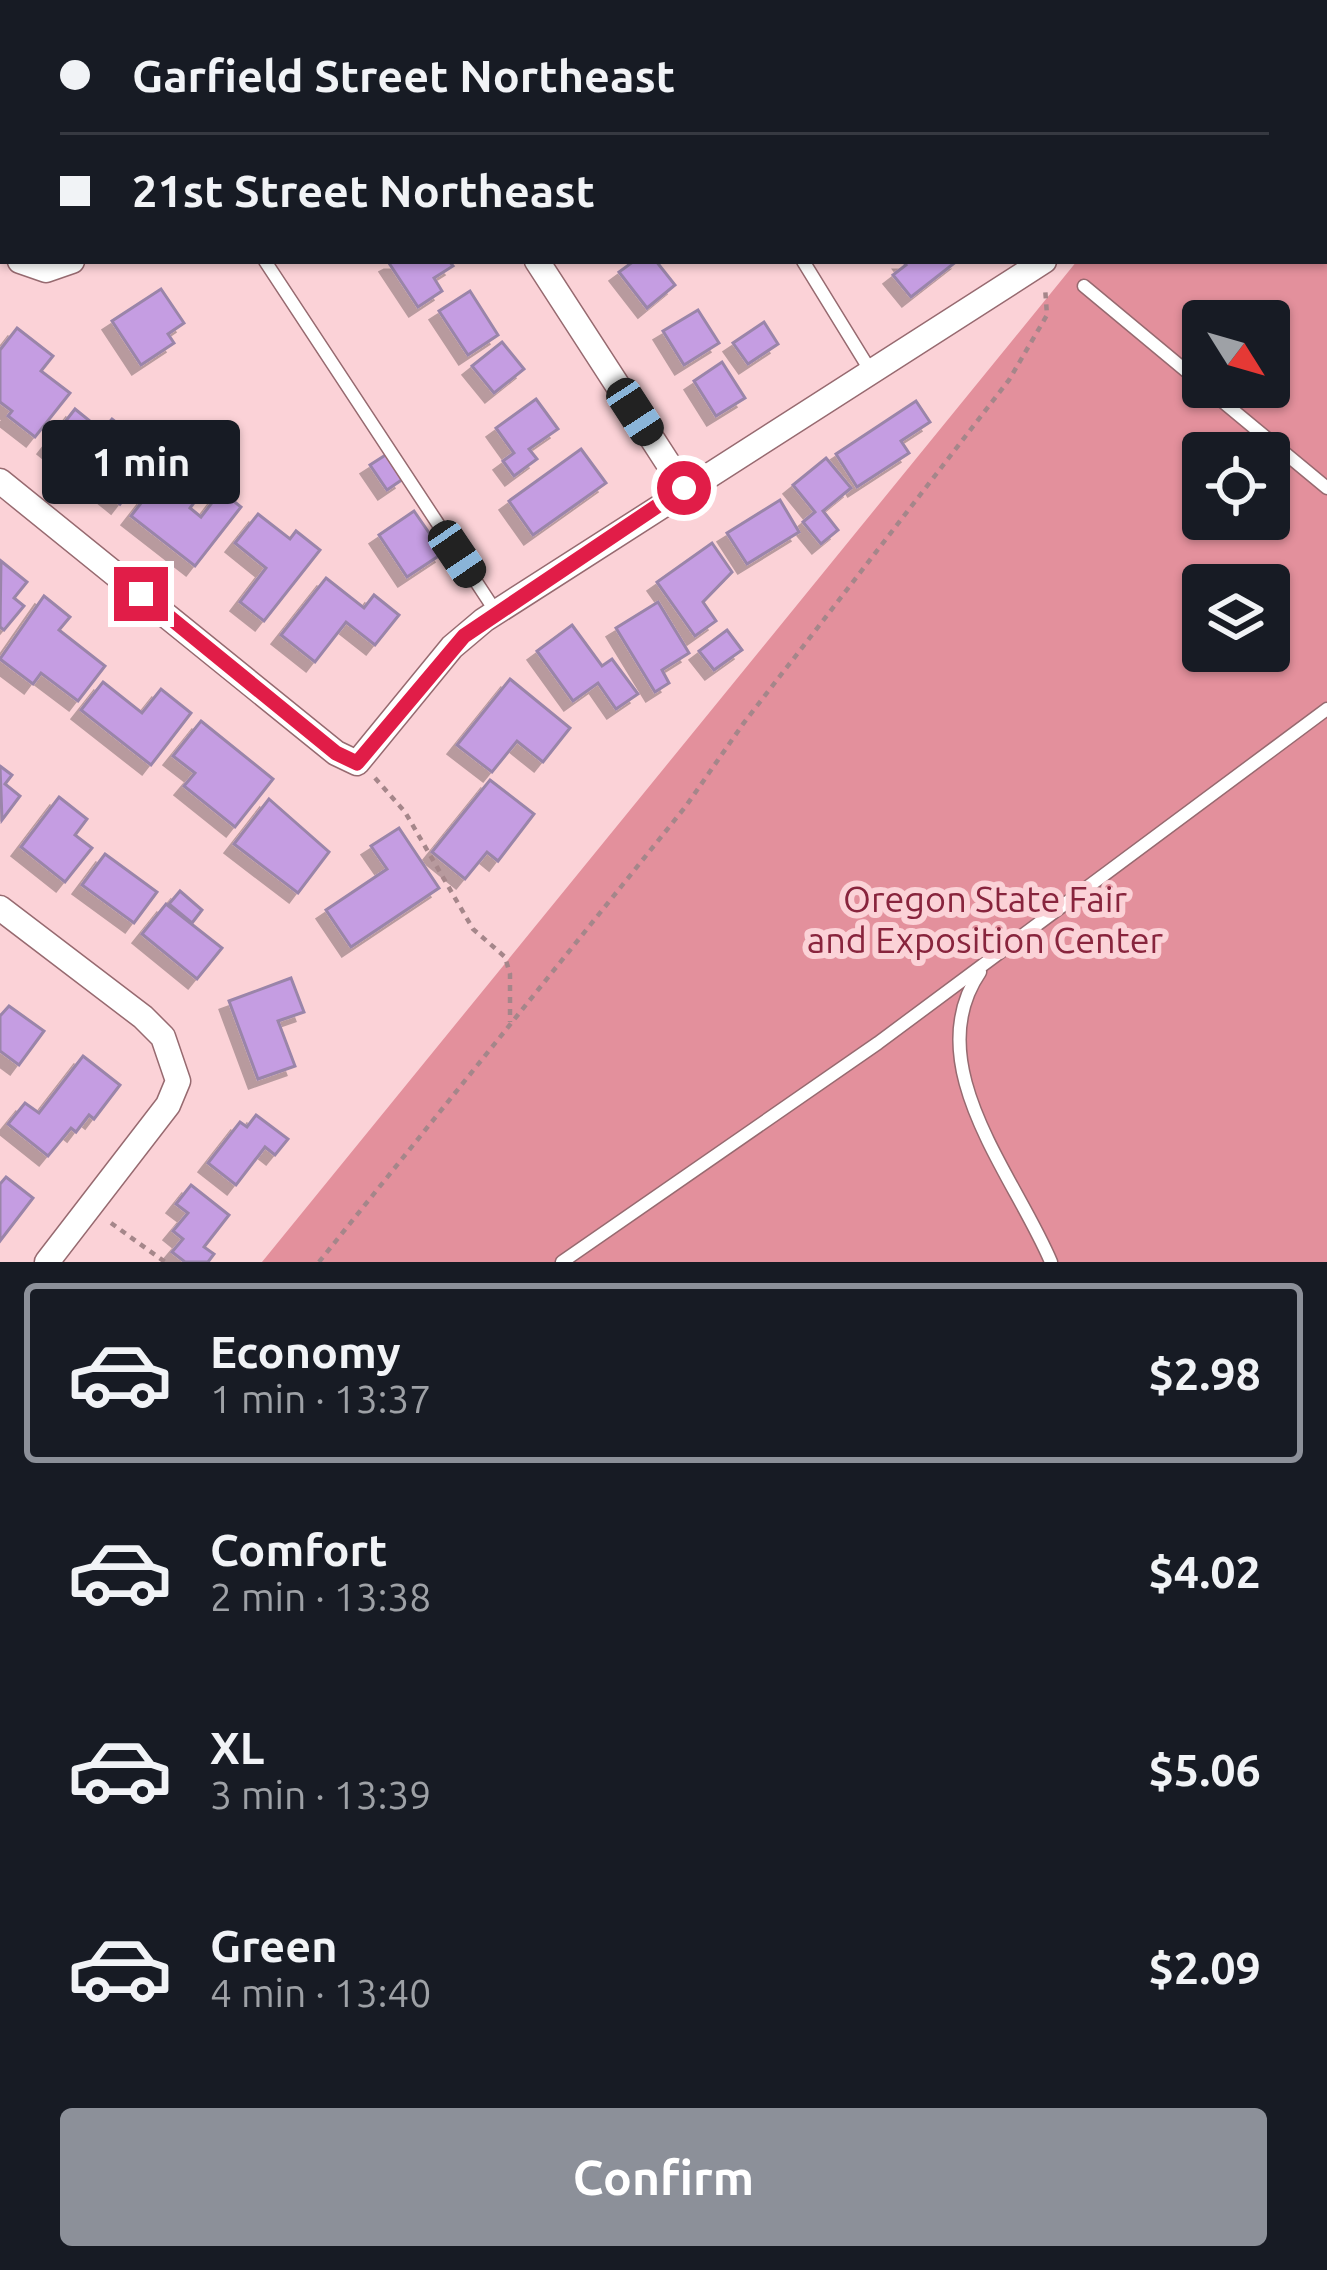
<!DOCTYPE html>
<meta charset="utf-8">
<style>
:root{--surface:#171b24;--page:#242831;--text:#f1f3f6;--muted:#9ea1a6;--line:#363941;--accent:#8c9099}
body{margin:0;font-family:Ubuntu,sans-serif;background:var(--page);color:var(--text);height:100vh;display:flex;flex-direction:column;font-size:45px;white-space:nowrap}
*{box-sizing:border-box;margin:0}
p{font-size:39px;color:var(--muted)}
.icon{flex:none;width:66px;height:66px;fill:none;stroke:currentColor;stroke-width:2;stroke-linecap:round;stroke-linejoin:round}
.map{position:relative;height:1262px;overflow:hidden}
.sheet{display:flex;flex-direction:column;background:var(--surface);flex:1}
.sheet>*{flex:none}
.top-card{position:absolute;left:0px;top:0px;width:1329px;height:264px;box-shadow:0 3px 9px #0004;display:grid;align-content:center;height:264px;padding:0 60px;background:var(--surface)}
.needle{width:78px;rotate:127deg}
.fabs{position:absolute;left:1182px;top:300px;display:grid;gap:24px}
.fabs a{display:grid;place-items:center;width:108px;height:108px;border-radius:12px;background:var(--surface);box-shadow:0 3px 9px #0004;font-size:60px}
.end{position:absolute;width:54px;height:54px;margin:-27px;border:15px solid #e11d48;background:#fff;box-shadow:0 0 0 6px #fff}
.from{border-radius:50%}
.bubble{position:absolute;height:84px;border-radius:12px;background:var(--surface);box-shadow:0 3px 9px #0004;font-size:39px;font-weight:700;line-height:84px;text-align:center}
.car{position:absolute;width:36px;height:72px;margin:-36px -18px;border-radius:15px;box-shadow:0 0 9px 3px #0007;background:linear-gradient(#222 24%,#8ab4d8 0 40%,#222 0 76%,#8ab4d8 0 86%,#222 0)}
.top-card b{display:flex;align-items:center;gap:42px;height:114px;font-size:45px}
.top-card b+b{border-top:3px solid var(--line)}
.top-card i{width:30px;height:30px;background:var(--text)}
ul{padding:21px 0 0;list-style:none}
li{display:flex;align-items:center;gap:36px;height:180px;margin:0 24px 18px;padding:0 36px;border:6px solid transparent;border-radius:12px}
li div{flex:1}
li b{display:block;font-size:45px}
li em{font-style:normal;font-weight:700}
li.selected{border-color:var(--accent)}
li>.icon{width:108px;height:108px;stroke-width:1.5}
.button{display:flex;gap:24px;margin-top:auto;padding:24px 60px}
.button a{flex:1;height:138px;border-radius:12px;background:var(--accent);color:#fff;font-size:48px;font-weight:700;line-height:138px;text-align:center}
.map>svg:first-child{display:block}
.green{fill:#e3909c;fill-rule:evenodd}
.building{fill:#c59de2;stroke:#9a85a9;stroke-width:3;filter:url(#shadow)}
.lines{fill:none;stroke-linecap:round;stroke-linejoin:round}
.lane-casing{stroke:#976a70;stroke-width:15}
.street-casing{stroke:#976a70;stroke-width:27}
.path{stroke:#a5868a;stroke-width:4.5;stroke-dasharray:6 6;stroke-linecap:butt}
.lane{stroke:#fff;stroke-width:12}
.street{stroke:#fff;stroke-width:24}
.route{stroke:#e11d48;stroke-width:15}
.labels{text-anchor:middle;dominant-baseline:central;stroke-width:12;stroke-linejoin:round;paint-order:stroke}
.park-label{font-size:36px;fill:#88243d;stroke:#fbd2d7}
</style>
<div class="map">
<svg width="1327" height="1262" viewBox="0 0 1327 1262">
<defs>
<filter id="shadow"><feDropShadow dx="-9" dy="9" stdDeviation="0" flood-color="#0004"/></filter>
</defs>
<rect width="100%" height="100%" fill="#fbd2d7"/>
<path class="green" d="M1327 124V1262H262L1077 261H1326ZM1203 321H1269V387H1203ZM1203 453H1269V519H1203ZM1203 585H1269V651H1203Z"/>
<g class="building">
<path d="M965 0H1013L1014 2 967 3Z"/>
<path d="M3 84V131L0 133V86Z"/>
<path d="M393 261H449L453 266 434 278 442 291 418 307 389 263Z"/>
<path d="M634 261H656L675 285 647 308 619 272Z"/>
<path d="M903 261H957L911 297 893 275 906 265Z"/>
<path d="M161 289 184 323 168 334 174 343 141 365 112 321Z"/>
<path d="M470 291 498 335 468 355 439 311Z"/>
<path d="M698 310 719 343 684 365 663 331Z"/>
<path d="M764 322 778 344 748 364 733 343Z"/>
<path d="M17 328 53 356 41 371 70 393 35 437 8 416 12 411 0 402V350Z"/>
<path d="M502 342 524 369 494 393 472 366Z"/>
<path d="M722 362 745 398 716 416 694 381Z"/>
<path d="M536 399 558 429 529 449 537 459 514 476 503 461 514 453 496 428Z"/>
<path d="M916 401 930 422 901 441 909 453 857 487 836 454Z"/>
<path d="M75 409 102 431 112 419 134 436 128 445 151 464 120 504 47 445Z"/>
<path d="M581 449 606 483 533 535 509 501Z"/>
<path d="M387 454 403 479 387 490 370 465Z"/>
<path d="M177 457 209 483 190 508 201 517 221 491 241 507 195 566 131 516Z"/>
<path d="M826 458 851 488 823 511 838 530 821 544 803 522 815 512 793 485Z"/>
<path d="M780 500 799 532 747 564 727 533Z"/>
<path d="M414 511 443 553 407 577 379 535Z"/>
<path d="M258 514 290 539 296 531 320 550 264 621 240 602 266 568 235 543Z"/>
<path d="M712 543 732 572 703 602 716 621 695 636 657 582Z"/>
<path d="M1 561 27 582 14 598 24 606 4 630 0 627Z"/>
<path d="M326 578 364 608 374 595 399 615 375 645 346 622 315 662 281 635Z"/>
<path d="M44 596 70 617 59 630 105 666 78 701 41 673 33 684 0 659Z"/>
<path d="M658 602 689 653 662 670 669 683 655 692 616 628Z"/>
<path d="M572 625 602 666 612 659 638 694 616 709 598 683 573 701 537 651Z"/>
<path d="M727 630 742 650 714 670 699 651Z"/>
<path d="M510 679 570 728 543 762 517 741 492 772 457 745Z"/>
<path d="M103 682 142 713 161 689 191 713 151 765 81 710Z"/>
<path d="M201 721 273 779 235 827 184 786 195 773 173 756Z"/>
<path d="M0 766 12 775 5 784 20 796 2 820Z"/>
<path d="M490 780 534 814 498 861 487 852 465 879 432 852Z"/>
<path d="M59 797 87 819 75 835 92 848 65 882 21 847Z"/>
<path d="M269 799 329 852 298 893 234 844Z"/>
<path d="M399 828 439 888 351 947 326 910 387 869 371 846Z"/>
<path d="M105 854 157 892 134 923 82 885Z"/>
<path d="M180 891 202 910 192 923 169 904Z"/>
<path d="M166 904 222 948 197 979 142 934Z"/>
<path d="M291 978 304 1012 278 1021 295 1066 258 1079 229 1001Z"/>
<path d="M9 1006 44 1031 19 1065 0 1051V1016Z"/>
<path d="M83 1056 120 1085 94 1119 89 1115 76 1132 71 1128 48 1156 8 1124 25 1103 39 1113Z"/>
<path d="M256 1115 288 1139 275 1155 265 1147 236 1185 208 1163 240 1122 247 1127Z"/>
<path d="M6 1177 33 1198 0 1241V1184Z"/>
<path d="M191 1185 229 1215 204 1247 214 1254 208 1262H185L172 1252 183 1239 173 1231 188 1213 176 1204Z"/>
</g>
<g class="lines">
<g class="lane-casing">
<g id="lane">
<path d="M102 0 104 3"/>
<path d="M631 0 633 3"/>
<path d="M1106 0 1108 3"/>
<path d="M265 261 496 612"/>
<path d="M803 261 870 370"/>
<path d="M1084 286 1203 385"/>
<path d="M1205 387 1327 488"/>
<path d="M980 972C917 1064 1015 1176 1051 1262"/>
<path d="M562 1262 878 1043 1327 709"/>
</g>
</g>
<g class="street-casing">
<g id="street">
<path d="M368 0 370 3"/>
<path d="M897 0 899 3"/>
<path d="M476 3 481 0"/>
<path d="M0 246 3 250"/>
<path d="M20 261 46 270 72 261"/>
<path d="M537 261 684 488"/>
<path d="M0 481 336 753 357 763 452 647 484 620 1044 261"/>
<path d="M0 908 143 1017 163 1037 178 1081 168 1105 47 1262"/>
</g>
</g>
<g class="path">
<path d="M375 778 405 812 473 929 505 957 510 974V1022"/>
<path d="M111 1223 165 1262"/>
<path d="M319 1262 686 806 743 724 1009 380 1047 315 1045 287"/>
</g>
<use href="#lane" class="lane"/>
<use href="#street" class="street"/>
</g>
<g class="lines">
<path class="route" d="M141 594 336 753 357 763 464 636 684 488"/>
</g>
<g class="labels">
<g class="park-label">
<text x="985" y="898">Oregon State Fair<tspan x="985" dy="41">and Exposition Center</tspan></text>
</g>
</g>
</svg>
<div class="fabs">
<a><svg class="needle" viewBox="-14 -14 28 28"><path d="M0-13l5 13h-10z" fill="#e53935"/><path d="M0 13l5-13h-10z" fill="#9ea1a6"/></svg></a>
<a><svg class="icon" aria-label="locate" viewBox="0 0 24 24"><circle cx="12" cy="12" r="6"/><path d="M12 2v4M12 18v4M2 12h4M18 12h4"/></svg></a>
<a><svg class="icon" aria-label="layers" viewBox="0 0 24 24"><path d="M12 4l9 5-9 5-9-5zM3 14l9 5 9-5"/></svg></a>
</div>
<i class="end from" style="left:684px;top:488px"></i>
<i class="end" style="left:141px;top:594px"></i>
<div class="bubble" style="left:42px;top:420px;width:198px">1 min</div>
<i class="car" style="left:635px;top:412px;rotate:147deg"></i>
<i class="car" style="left:457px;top:554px;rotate:146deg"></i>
<div class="top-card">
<b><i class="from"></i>Garfield Street Northeast</b>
<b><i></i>21st Street Northeast</b>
</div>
</div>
<section class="sheet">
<ul>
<li class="selected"><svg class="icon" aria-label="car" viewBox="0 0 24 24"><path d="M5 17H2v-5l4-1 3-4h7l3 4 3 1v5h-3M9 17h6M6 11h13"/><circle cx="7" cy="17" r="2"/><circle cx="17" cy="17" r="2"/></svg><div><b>Economy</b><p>1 min · 13:37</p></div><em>$2.98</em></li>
<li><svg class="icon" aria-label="car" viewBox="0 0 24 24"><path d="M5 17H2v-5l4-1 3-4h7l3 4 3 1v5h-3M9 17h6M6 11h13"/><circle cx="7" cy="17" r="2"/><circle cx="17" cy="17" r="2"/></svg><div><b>Comfort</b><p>2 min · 13:38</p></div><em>$4.02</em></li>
<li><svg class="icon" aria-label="car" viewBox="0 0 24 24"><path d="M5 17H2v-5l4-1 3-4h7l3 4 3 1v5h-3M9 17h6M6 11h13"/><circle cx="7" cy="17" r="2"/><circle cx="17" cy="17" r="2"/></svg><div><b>XL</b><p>3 min · 13:39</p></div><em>$5.06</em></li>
<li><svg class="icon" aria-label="car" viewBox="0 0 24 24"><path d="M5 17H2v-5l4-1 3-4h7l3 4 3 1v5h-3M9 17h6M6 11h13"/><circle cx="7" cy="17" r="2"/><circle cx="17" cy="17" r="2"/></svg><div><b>Green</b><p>4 min · 13:40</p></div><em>$2.09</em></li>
</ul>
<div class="button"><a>Confirm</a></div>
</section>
